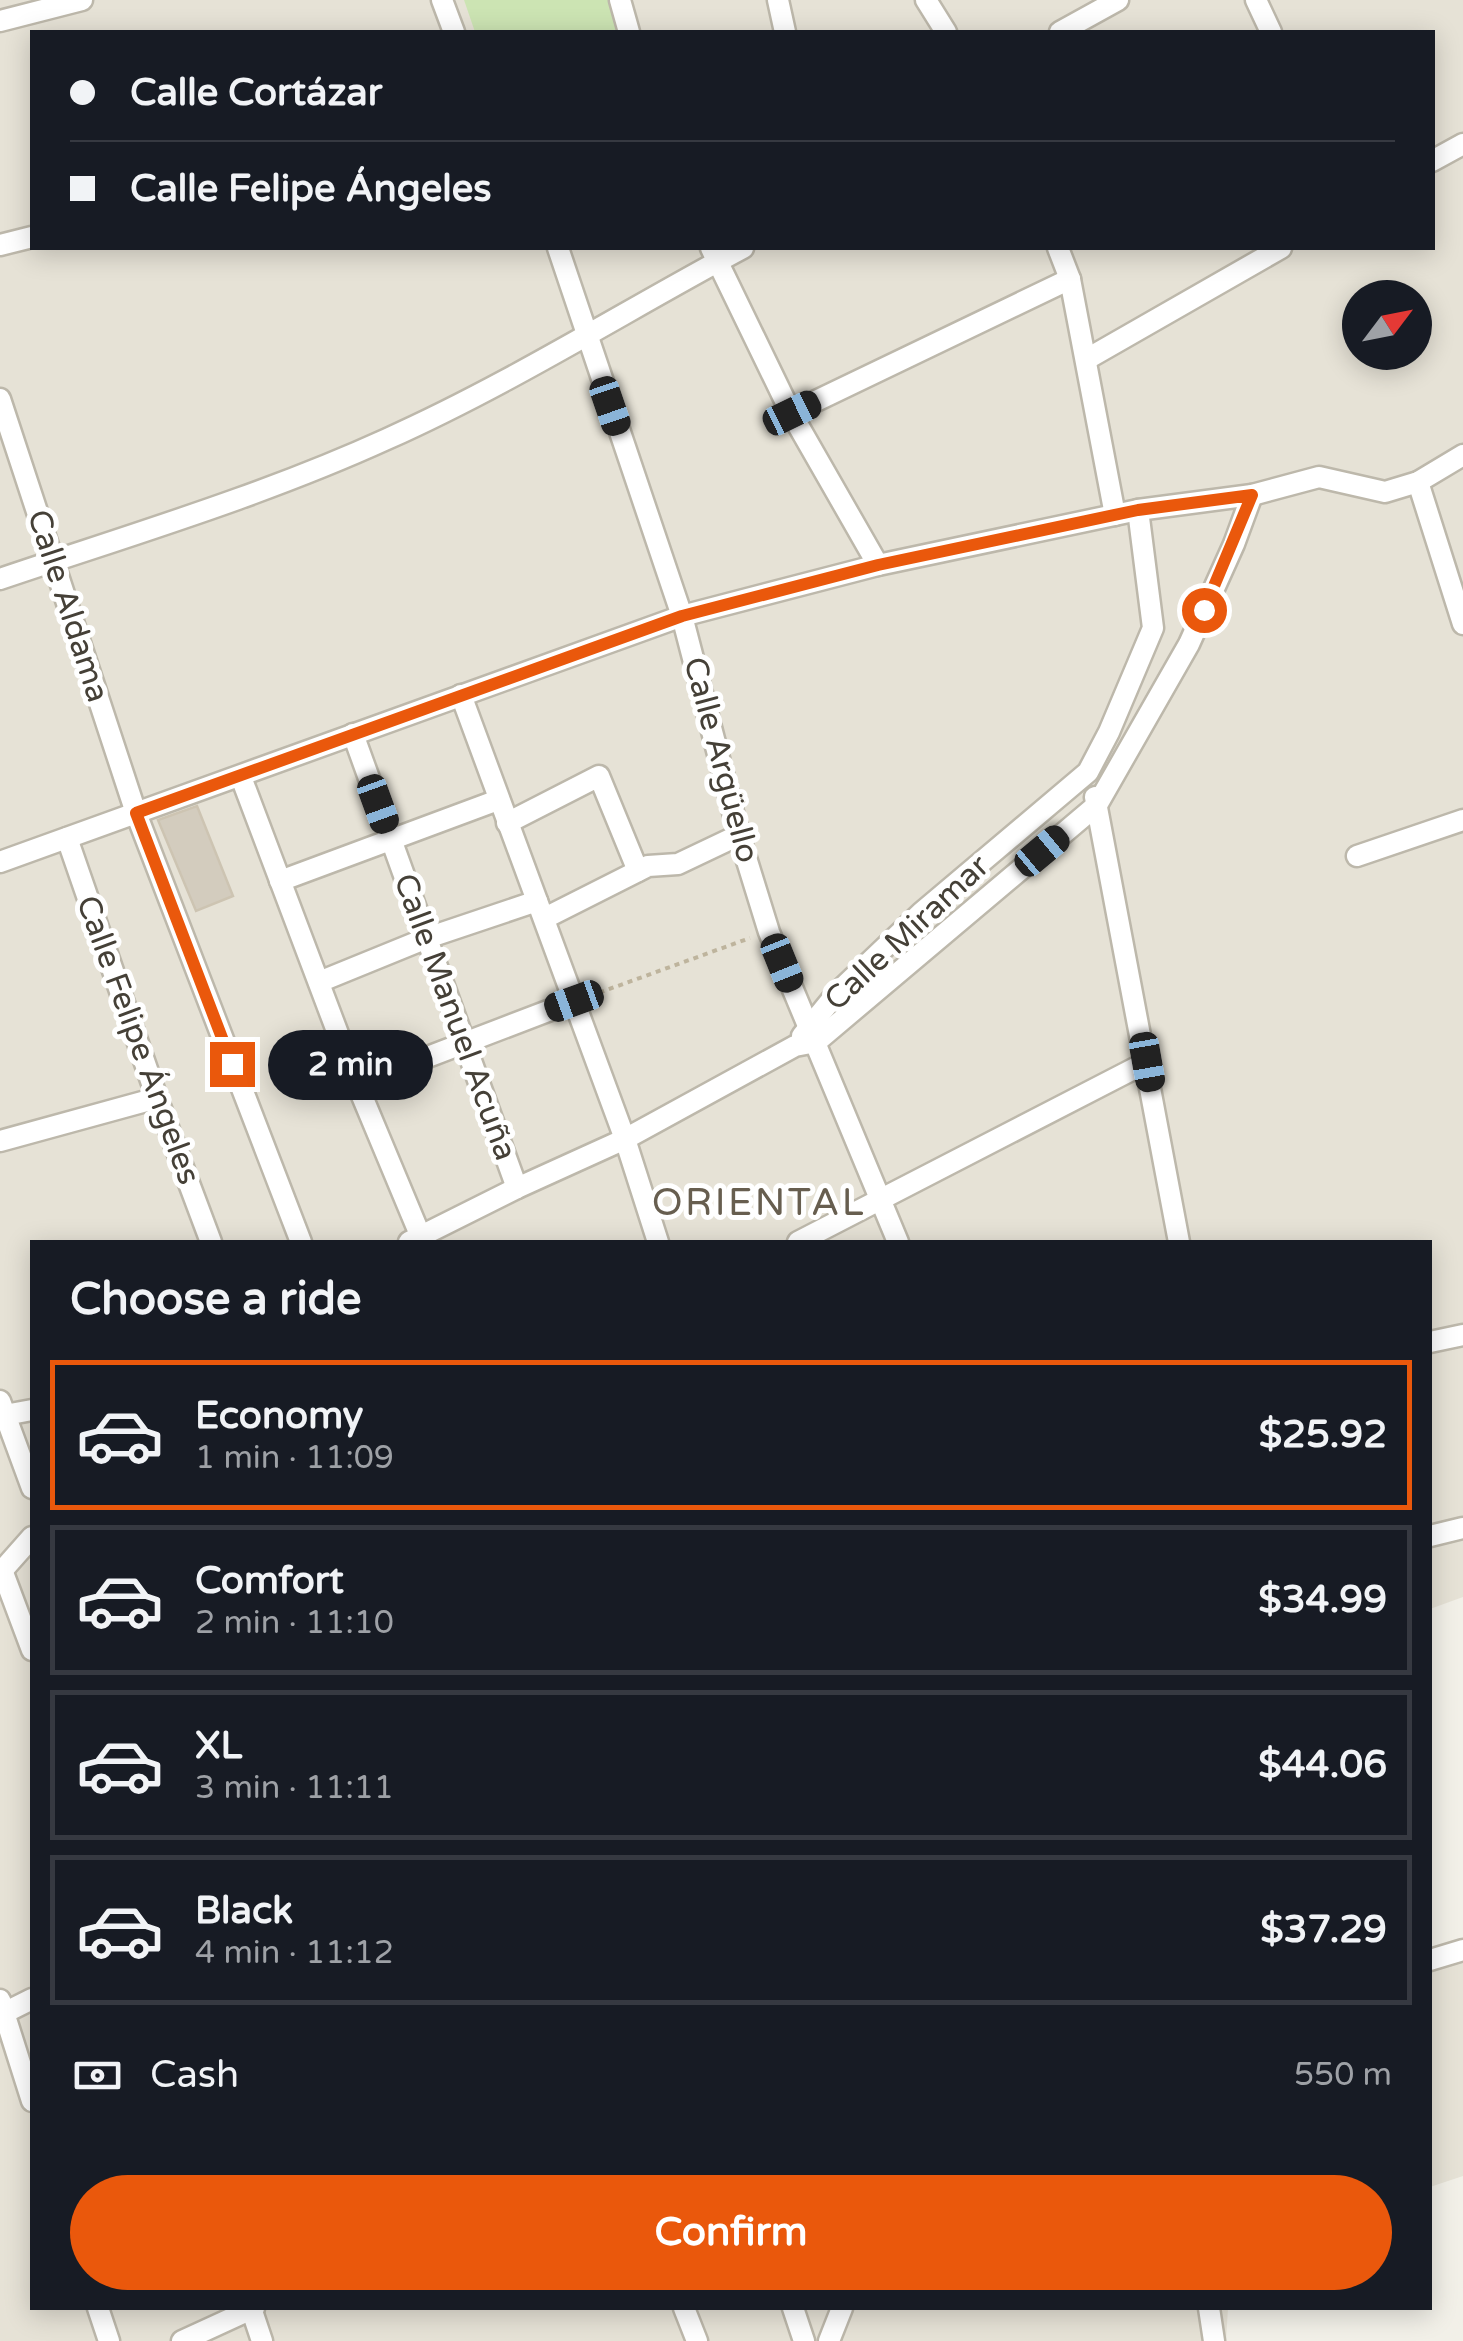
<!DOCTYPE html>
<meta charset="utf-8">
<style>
:root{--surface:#171b24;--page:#20242c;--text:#f1f3f6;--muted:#9ea1a6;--line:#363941;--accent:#ea580c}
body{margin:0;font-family:"Varela Round",sans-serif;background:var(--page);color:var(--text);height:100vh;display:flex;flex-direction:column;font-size:38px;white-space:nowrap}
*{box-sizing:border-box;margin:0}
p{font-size:32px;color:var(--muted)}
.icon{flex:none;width:55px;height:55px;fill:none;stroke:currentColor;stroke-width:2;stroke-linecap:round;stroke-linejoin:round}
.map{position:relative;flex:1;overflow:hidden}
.sheet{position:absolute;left:30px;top:1240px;width:1402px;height:1070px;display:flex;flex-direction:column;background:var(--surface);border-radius:0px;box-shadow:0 5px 25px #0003}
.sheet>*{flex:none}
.guide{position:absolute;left:30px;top:30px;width:1405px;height:220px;border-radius:0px;box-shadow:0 5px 25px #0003;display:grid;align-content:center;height:220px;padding:0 40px;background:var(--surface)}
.needle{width:65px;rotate:58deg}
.controls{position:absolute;left:1342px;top:280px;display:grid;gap:20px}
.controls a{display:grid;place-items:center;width:90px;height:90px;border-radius:50%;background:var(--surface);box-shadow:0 5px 25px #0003;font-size:50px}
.end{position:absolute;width:45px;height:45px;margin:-22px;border:12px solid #ea580c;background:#fff;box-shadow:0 0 0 5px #fff}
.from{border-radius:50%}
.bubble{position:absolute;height:70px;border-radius:35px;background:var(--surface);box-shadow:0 5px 25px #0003;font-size:32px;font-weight:800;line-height:70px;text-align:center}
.car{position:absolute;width:30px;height:60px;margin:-30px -15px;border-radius:12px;box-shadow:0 0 8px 2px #0007;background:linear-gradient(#222 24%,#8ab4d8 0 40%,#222 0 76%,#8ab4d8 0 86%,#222 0)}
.guide b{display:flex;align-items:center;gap:35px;height:95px;font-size:38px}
.guide b+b{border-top:2px solid var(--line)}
.guide i{width:25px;height:25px;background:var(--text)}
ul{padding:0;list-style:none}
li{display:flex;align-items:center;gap:30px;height:150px;margin:0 20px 15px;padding:0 20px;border:5px solid var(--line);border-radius:0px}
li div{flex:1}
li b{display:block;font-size:38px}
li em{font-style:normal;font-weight:800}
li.current{border-color:var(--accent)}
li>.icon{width:90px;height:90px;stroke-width:1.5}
h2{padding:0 40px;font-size:45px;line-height:120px}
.pay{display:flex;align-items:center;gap:25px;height:110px;padding:0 40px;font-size:38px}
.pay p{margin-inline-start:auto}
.button{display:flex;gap:20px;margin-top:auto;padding:20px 40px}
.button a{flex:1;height:115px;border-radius:60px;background:var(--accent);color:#fff;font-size:40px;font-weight:800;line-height:115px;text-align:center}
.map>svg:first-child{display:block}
.residential{fill:#e6e2d6;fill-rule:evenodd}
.green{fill:#cce4b3}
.building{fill:#d3ccbe;stroke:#cdc4b2;stroke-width:2.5}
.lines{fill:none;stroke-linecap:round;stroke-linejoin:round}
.minor-casing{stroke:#bdb8ab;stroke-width:25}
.path{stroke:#beb49d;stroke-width:4;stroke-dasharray:5 5;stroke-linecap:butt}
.minor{stroke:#fff;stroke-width:20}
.route{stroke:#ea580c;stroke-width:12}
.labels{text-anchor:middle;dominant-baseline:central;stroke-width:10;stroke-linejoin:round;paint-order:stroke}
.street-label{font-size:32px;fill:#454037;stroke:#fff}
.quarter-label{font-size:38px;letter-spacing:2.5px;fill:#675e4f;stroke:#fff}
</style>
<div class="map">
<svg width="1463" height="2341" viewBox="0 0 1463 2341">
<rect width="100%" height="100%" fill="#f2f0e8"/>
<g class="residential">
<path d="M0 0H1463V1597L1430 1609V1242H32V2308H1228L1226 2341H0ZM32 32H1432V248H32ZM1360 298H1415V352H1360Z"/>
<path d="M1463 1939V2176L1430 2187V1948Z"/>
</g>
<path class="green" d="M464 0H608L619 32H475Z"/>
<path class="building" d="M197 806 233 896 196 911 158 820Z"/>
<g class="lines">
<g class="minor-casing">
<g id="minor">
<path d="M442 0 454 32"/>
<path d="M620 0 629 32"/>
<path d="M778 0 785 32"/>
<path d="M926 0 946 32"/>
<path d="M1256 0 1271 32"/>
<path d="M0 21 82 0"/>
<path d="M1060 32 1118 0"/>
<path d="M1432 161 1463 144"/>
<path d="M0 245 32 237"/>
<path d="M558 248 682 616 739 835 769 932 898 1242"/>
<path d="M711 248 791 413 878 565"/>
<path d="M1058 248 1070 279 1115 515"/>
<path d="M1087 359 1281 248"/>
<path d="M0 399 136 813 301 1242"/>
<path d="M791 413 1070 279"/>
<path d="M1418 482 1463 624"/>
<path d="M0 579C130 535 262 496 387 439 510 384 625 311 743 248"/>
<path d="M461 695 625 1139 658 1242"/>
<path d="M353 734 517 1188"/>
<path d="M241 777 357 1084 423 1242"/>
<path d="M1095 797 1179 1242"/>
<path d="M507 823 599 776 638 871"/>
<path d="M67 838 157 1098 211 1242"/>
<path d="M1357 856 1463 820"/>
<path d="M0 862 682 616 878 565 1138 510 1252 495 1319 477 1385 492 1418 482 1463 455"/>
<path d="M280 881 498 800"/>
<path d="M545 918 648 866 678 864 739 835"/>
<path d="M319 982 427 938 537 901"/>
<path d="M802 1036 837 993 921 913 1088 772 1109 732 1153 628 1138 510"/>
<path d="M357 1084 574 1001"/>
<path d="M0 1141 157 1098"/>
<path d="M409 1242 517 1188 625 1139 795 1046 816 1042 1097 805 1189 644 1234 544 1252 495"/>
<path d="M798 1242 1147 1062"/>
<path d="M1430 1342 1463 1335"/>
<path d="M0 1401 32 1488"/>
<path d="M0 1416 32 1410"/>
<path d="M1430 1536 1463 1528"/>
<path d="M2 1570 32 1650"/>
<path d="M0 1573 32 1537"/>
<path d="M1430 1960 1463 1950"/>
<path d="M0 2000 32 2101"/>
<path d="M0 2015 32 1999"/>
<path d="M98 2308 109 2341"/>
<path d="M251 2308 262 2341"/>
<path d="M684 2308 697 2341"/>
<path d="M793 2308 804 2341"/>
<path d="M1209 2308 1214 2341"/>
<path d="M182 2341 254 2308"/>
<path d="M829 2341 842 2308"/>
</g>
</g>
<path class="path" d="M590 996 750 938"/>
<use href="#minor" class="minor"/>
</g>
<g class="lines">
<path class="route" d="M232 1064 136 813 682 616 878 565 1138 510 1252 495 1204 610"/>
</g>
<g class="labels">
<g class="street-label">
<text transform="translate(68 606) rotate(72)">Calle Aldama</text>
<text transform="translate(721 760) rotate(75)">Calle Argüello</text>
<text transform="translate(907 933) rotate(-43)">Calle Miramar</text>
<text transform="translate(455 1017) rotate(70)">Calle Manuel Acuña</text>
<text transform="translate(138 1040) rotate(70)">Calle Felipe Ángeles</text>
</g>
<g class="quarter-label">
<text x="759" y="1203">ORIENTAL</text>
</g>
</g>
</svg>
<div class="controls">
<a><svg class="needle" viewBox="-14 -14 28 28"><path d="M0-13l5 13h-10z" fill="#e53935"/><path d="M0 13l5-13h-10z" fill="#9ea1a6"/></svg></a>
</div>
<i class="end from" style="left:1204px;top:610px"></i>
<i class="end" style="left:232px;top:1064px"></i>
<div class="bubble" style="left:268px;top:1030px;width:165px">2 min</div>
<i class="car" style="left:610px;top:406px;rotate:161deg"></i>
<i class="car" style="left:792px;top:413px;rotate:64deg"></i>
<i class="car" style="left:378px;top:804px;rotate:160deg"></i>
<i class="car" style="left:1042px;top:851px;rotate:50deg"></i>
<i class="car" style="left:782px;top:963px;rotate:158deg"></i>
<i class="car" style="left:574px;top:1001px;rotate:250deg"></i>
<i class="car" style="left:1147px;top:1062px;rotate:170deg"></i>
<div class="guide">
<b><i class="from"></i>Calle Cortázar</b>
<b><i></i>Calle Felipe Ángeles</b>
</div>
<section class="sheet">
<h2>Choose a ride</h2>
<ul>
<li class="current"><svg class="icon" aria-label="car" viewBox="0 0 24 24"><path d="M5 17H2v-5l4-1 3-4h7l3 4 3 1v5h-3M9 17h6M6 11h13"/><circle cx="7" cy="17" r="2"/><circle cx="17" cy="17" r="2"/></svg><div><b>Economy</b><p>1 min · 11:09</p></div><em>$25.92</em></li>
<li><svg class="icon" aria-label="car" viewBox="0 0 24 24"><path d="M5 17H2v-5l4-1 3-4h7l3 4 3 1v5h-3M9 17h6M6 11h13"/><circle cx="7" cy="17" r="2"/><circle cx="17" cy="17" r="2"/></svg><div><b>Comfort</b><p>2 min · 11:10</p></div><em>$34.99</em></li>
<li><svg class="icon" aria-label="car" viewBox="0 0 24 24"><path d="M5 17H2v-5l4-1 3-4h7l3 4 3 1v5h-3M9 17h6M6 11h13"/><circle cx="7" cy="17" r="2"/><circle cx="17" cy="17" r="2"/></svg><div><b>XL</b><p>3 min · 11:11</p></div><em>$44.06</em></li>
<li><svg class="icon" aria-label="car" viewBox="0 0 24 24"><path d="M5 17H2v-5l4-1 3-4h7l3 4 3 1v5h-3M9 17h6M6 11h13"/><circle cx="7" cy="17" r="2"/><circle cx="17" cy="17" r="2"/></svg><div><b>Black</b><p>4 min · 11:12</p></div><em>$37.29</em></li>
</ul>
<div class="pay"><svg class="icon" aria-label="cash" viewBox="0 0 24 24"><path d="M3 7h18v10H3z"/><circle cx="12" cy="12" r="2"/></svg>Cash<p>550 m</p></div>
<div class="button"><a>Confirm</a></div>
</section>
</div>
